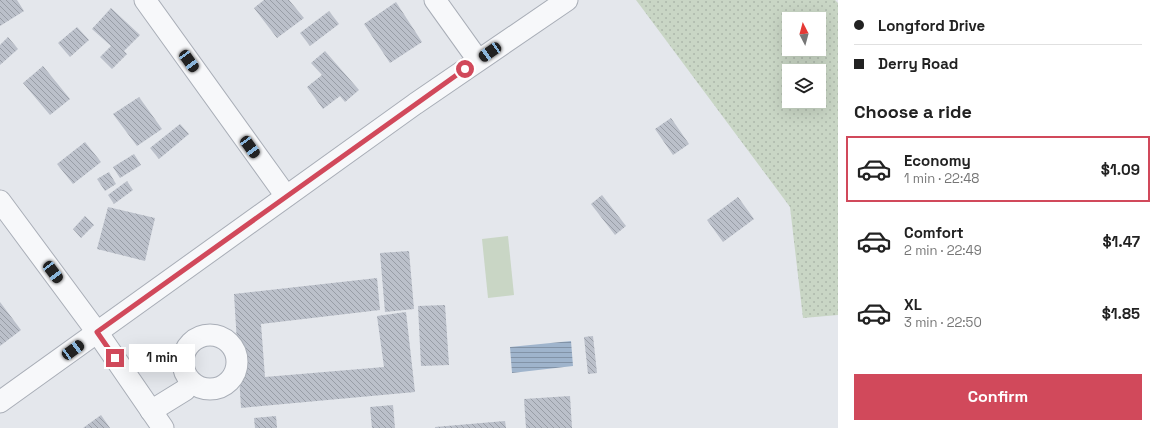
<!DOCTYPE html>
<meta charset="utf-8">
<style>
:root{--surface:#fff;--page:#f2f2f2;--text:#222;--muted:#767676;--line:#e0e0e0;--accent:#d1495b}
body{margin:0;font-family:"Space Grotesk",sans-serif;background:var(--page);color:var(--text);height:100vh;display:flex;flex-direction:column;font-size:15px;white-space:nowrap}
*{box-sizing:border-box;margin:0}
p{font-size:13px;color:var(--muted)}
.icon{flex:none;width:22px;height:22px;fill:none;stroke:currentColor;stroke-width:2;stroke-linecap:round;stroke-linejoin:round}
.map{position:relative;flex:1;overflow:hidden}
.sheet{display:flex;flex-direction:column;background:var(--surface);width:320px}
.sheet>*{flex:none}
.hud{display:grid;align-content:center;height:88px;padding:0 16px;background:var(--surface)}
.needle{width:26px;rotate:354deg}
.buttons{position:absolute;left:782px;top:12px;display:grid;gap:8px}
.buttons a{display:grid;place-items:center;width:44px;height:44px;border-radius:0px;background:var(--surface);box-shadow:0 4px 16px #0002;font-size:20px}
.end{position:absolute;width:18px;height:18px;margin:-9px;border:5px solid #d1495b;background:#fff;box-shadow:0 0 0 2px #fff}
.from{border-radius:50%}
.bubble{position:absolute;height:28px;border-radius:0px;background:var(--surface);box-shadow:0 4px 16px #0002;font-size:13px;font-weight:800;line-height:28px;text-align:center}
.car{position:absolute;width:12px;height:24px;margin:-12px -6px;border-radius:5px;box-shadow:0 0 3px 1px #0007;background:linear-gradient(#222 24%,#8ab4d8 0 40%,#222 0 76%,#8ab4d8 0 86%,#222 0)}
.hud b{display:flex;align-items:center;gap:14px;height:38px;font-size:15px}
.hud b+b{border-top:1px solid var(--line)}
.hud i{width:10px;height:10px;background:var(--text)}
ul{padding:0;list-style:none}
li{display:flex;align-items:center;gap:12px;height:66px;margin:0 8px 6px;padding:0 8px;border:2px solid transparent;border-radius:0px}
li div{flex:1}
li b{display:block;font-size:15px}
li em{font-style:normal;font-weight:800}
li.active{border-color:var(--accent)}
li>.icon{width:36px;height:36px;stroke-width:1.5}
h2{padding:0 16px;font-size:18px;line-height:48px}
.primary-button{display:flex;gap:8px;margin-top:auto;padding:8px 16px}
.primary-button a{flex:1;height:46px;border-radius:0px;background:var(--accent);color:#fff;font-size:16px;font-weight:800;line-height:46px;text-align:center}
main{display:flex;flex:1;min-height:0}
.map>svg:first-child{display:block}
.grass{fill:url(#grass-dots);fill-rule:evenodd}
.garden{fill:#c9d6c5}
.water{fill:url(#water-rules)}
.building{fill:url(#building-back-hatch)}
.lines{fill:none;stroke-linecap:round;stroke-linejoin:round}
.minor-casing{stroke:#a9aeb7;stroke-width:23}
.minor{stroke:#f7f8fa;stroke-width:21}
.route{stroke:#d1495b;stroke-width:5}
</style>
<main>
<div class="map">
<svg width="838" height="428" viewBox="0 0 838 428">
<defs>
<pattern id="grass-dots" width="8" height="8" patternUnits="userSpaceOnUse"><rect width="8" height="8" fill="#c9d6c5"/><path d="M2 2h.1M6 6h.1" fill="none" stroke="#adb8ab" stroke-width="1.8" stroke-linecap="round"/></pattern>
<pattern id="water-rules" width="6" height="5" patternUnits="userSpaceOnUse"><rect width="6" height="5" fill="#9fb4cc"/><path d="M0 2.5h6" fill="none" stroke="#8293a7"/></pattern>
<pattern id="building-back-hatch" width="6" height="6" patternUnits="userSpaceOnUse"><rect width="6" height="6" fill="#bbc0ca"/><path d="M-1 5l2 2M0 0l6 6M5-1l2 2" fill="none" stroke="#989da6"/></pattern>
</defs>
<rect width="100%" height="100%" fill="#e4e7ec"/>
<path class="grass" d="M636 0H835L838 3V315L803 318 790 207ZM789 19H819V49H789ZM789 71H819V101H789Z"/>
<path class="garden" d="M508 236 514 295 488 298 482 239Z"/>
<path class="water" d="M571 341 573 366 512 373 510 347Z"/>
<g class="building">
<path d="M0 0H17L24 11 0 26Z"/>
<path d="M264 0H289L304 18 277 38 254 8Z"/>
<path d="M396 2 422 42 390 63 364 24Z"/>
<path d="M111 8 140 35 124 51 127 54 112 69 100 57 111 46 92 29Z"/>
<path d="M329 11 339 24 310 46 300 33Z"/>
<path d="M77 27 89 40 70 57 58 43Z"/>
<path d="M8 37 18 49 0 65V45Z"/>
<path d="M325 51 359 90 345 102 340 96 323 109 307 87 322 75 311 63Z"/>
<path d="M43 66 70 99 50 115 23 83Z"/>
<path d="M139 97 162 129 137 146 113 114Z"/>
<path d="M671 118 689 144 673 155 655 129Z"/>
<path d="M180 124 189 134 159 159 150 148Z"/>
<path d="M85 142 101 162 73 184 57 164Z"/>
<path d="M134 154 141 165 120 178 113 167Z"/>
<path d="M109 172 116 184 105 191 97 179Z"/>
<path d="M127 181 133 190 114 204 108 195Z"/>
<path d="M602 195 626 226 615 235 591 204Z"/>
<path d="M738 197 754 219 723 242 707 220Z"/>
<path d="M108 207 155 218 145 261 97 249Z"/>
<path d="M85 216 94 225 81 238 73 229Z"/>
<path d="M409 251 414 309 385 312 380 253Z"/>
<path d="M377 278 380 310 261 324 265 377 384 367 377 316 406 312 415 392 241 408 234 294Z"/>
<path d="M0 302 21 330 0 346Z"/>
<path d="M445 305 449 365 421 366 418 306Z"/>
<path d="M593 336 597 373 588 374 584 337Z"/>
<path d="M570 396 572 428H526L524 399Z"/>
<path d="M393 405 395 428H372L370 407Z"/>
<path d="M101 415 110 428H83Z"/>
<path d="M276 416 277 428H255L254 418Z"/>
<path d="M505 421 506 428H435V427Z"/>
</g>
<g class="lines">
<g class="minor-casing">
<g id="minor">
<path d="M145 0 286 196"/>
<path d="M435 0 478 60"/>
<path d="M0 201 97 332 163 428"/>
<circle cx="210" cy="362" r="27"/>
<path d="M0 402 415 104 567 0"/>
<path d="M151 411 185 390 191 382"/>
</g>
</g>
<use href="#minor" class="minor"/>
</g>
<g class="lines">
<path class="route" d="M115 358 97 332 465 69"/>
</g>
</svg>
<div class="buttons">
<a><svg class="needle" viewBox="-14 -14 28 28"><path d="M0-13l5 13h-10z" fill="#e53935"/><path d="M0 13l5-13h-10z" fill="#767676"/></svg></a>
<a><svg class="icon" aria-label="layers" viewBox="0 0 24 24"><path d="M12 4l9 5-9 5-9-5zM3 14l9 5 9-5"/></svg></a>
</div>
<i class="end from" style="left:465px;top:69px"></i>
<i class="end" style="left:115px;top:358px"></i>
<div class="bubble" style="left:129px;top:344px;width:66px">1 min</div>
<i class="car" style="left:490px;top:52px;rotate:236deg"></i>
<i class="car" style="left:189px;top:61px;rotate:144deg"></i>
<i class="car" style="left:250px;top:147px;rotate:144deg"></i>
<i class="car" style="left:53px;top:272px;rotate:143deg"></i>
<i class="car" style="left:73px;top:350px;rotate:54deg"></i>
</div>
<section class="sheet">
<div class="hud">
<b><i class="from"></i>Longford Drive</b>
<b><i></i>Derry Road</b>
</div>
<h2>Choose a ride</h2>
<ul>
<li class="active"><svg class="icon" aria-label="car" viewBox="0 0 24 24"><path d="M5 17H2v-5l4-1 3-4h7l3 4 3 1v5h-3M9 17h6M6 11h13"/><circle cx="7" cy="17" r="2"/><circle cx="17" cy="17" r="2"/></svg><div><b>Economy</b><p>1 min · 22:48</p></div><em>$1.09</em></li>
<li><svg class="icon" aria-label="car" viewBox="0 0 24 24"><path d="M5 17H2v-5l4-1 3-4h7l3 4 3 1v5h-3M9 17h6M6 11h13"/><circle cx="7" cy="17" r="2"/><circle cx="17" cy="17" r="2"/></svg><div><b>Comfort</b><p>2 min · 22:49</p></div><em>$1.47</em></li>
<li><svg class="icon" aria-label="car" viewBox="0 0 24 24"><path d="M5 17H2v-5l4-1 3-4h7l3 4 3 1v5h-3M9 17h6M6 11h13"/><circle cx="7" cy="17" r="2"/><circle cx="17" cy="17" r="2"/></svg><div><b>XL</b><p>3 min · 22:50</p></div><em>$1.85</em></li>
</ul>
<div class="primary-button"><a>Confirm</a></div>
</section>
</main>
